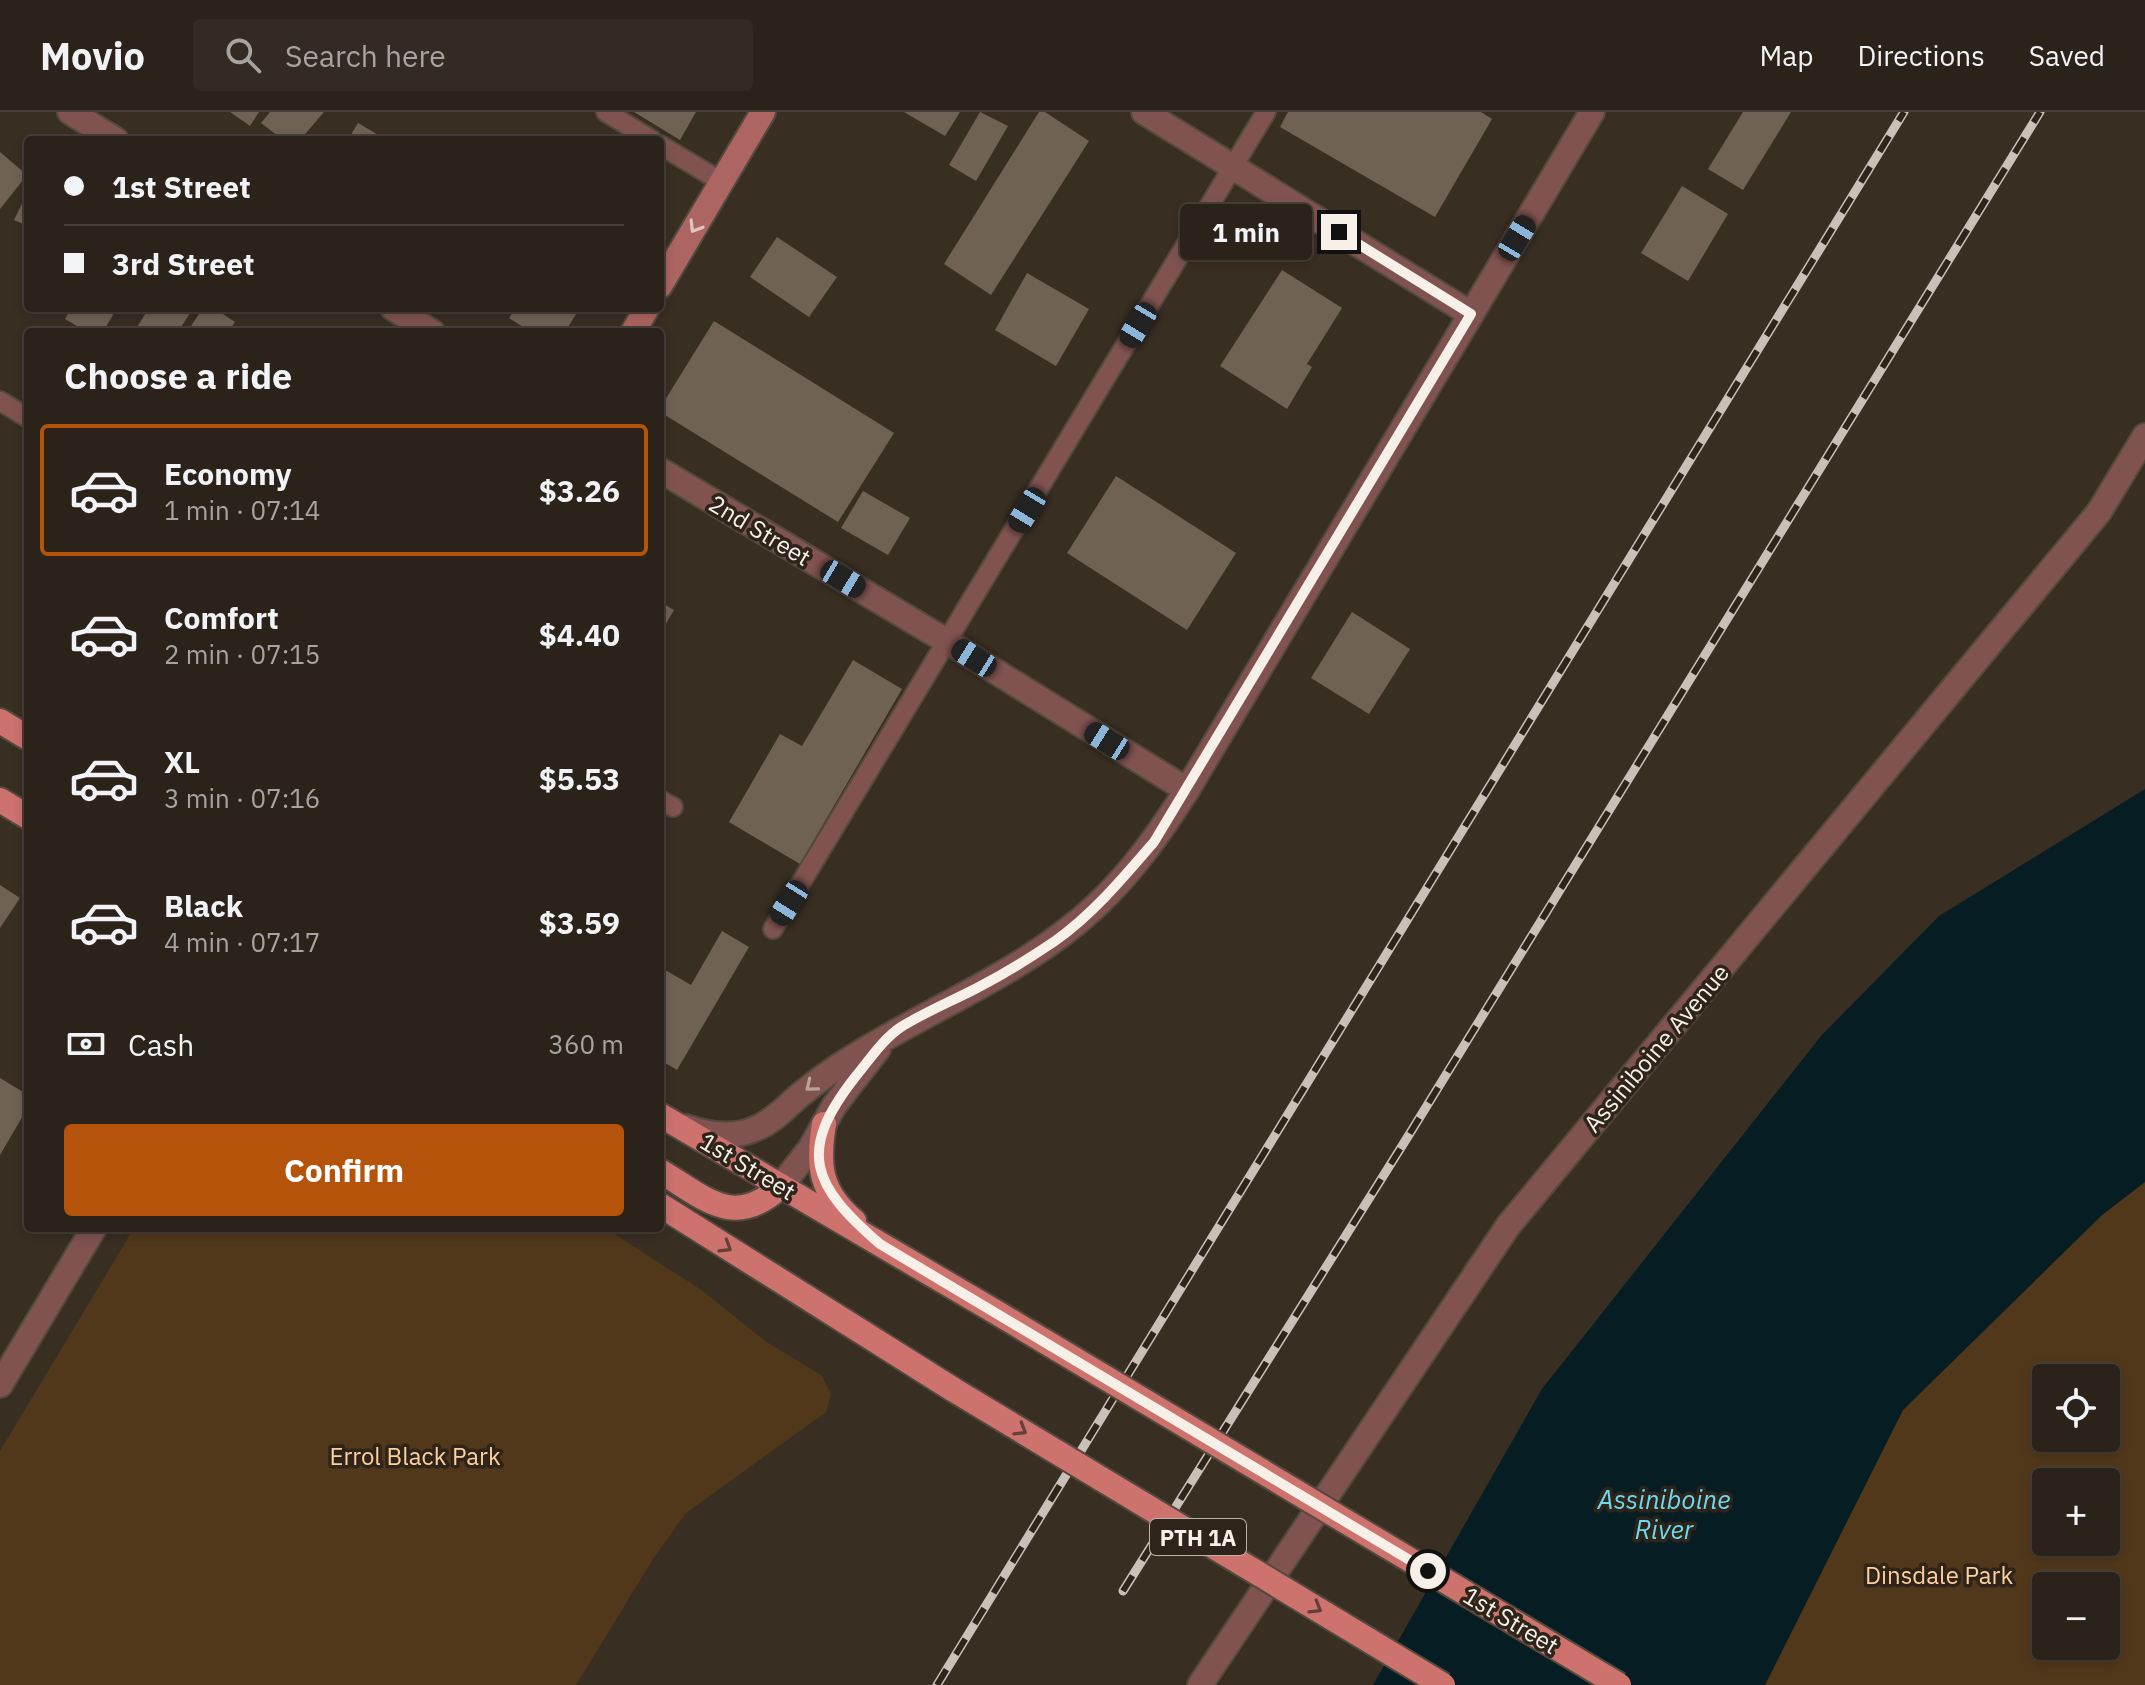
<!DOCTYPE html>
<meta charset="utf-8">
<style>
:root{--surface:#2b221a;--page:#332a23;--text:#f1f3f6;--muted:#a6a4a2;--line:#473f39;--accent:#b45309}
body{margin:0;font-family:"IBM Plex Sans",sans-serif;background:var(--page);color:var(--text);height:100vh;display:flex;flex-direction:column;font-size:30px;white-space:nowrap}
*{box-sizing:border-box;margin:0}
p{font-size:26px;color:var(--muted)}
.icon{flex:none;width:44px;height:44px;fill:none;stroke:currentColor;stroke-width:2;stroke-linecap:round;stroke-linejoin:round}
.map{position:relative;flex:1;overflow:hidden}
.details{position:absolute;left:24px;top:216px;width:640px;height:904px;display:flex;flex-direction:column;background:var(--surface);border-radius:8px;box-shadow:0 4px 12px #0003,0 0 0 2px var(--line)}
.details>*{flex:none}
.hud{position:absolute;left:24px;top:24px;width:640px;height:176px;border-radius:8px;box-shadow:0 4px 12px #0003,0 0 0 2px var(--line);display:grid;align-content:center;height:176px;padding:0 40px;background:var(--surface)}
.tools{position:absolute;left:2032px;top:1252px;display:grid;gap:16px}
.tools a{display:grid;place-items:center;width:88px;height:88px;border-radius:8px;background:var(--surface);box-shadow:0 4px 12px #0003,0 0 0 2px var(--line);font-size:40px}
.end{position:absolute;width:36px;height:36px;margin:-18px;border:10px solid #f7f0e8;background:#111;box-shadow:0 0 0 4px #111}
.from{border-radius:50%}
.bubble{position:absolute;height:56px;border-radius:8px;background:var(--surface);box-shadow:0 4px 12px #0003,0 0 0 2px var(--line);font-size:26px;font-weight:700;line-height:56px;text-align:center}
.car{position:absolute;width:24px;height:48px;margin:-24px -12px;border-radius:10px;box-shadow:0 0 6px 2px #0007;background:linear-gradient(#222 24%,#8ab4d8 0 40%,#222 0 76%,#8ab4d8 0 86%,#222 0)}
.hud b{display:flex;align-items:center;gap:28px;height:76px;font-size:30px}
.hud b+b{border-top:2px solid var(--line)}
.hud i{width:20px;height:20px;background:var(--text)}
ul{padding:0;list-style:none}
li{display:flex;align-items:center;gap:24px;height:132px;margin:0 16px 12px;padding:0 24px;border:4px solid transparent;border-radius:8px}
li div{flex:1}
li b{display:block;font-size:30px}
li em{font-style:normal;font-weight:700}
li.selected{border-color:var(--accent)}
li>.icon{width:72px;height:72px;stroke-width:1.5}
h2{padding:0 40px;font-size:36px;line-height:96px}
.pay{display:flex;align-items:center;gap:20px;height:88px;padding:0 40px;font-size:30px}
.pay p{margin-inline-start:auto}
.button{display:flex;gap:16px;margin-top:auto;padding:16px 40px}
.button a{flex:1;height:92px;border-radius:8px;background:var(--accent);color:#fff;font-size:32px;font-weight:700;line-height:92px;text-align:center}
header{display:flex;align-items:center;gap:48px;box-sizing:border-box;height:112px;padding:0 40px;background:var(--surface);border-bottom:2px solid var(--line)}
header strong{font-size:38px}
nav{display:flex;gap:44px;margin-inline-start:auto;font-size:28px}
.search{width:560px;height:72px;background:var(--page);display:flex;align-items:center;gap:20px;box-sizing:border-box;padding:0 28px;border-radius:8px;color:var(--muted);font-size:30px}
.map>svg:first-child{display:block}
.green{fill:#52381b;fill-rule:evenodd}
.water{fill:#061d23}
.building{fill:#6f6255}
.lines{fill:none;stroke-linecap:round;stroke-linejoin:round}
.lane-casing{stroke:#54493e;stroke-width:22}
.street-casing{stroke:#54493e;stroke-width:28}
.secondary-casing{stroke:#54493e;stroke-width:28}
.primary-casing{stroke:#54493e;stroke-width:28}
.lane{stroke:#805350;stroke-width:18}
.street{stroke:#805350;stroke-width:24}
.secondary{stroke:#ac6561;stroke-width:24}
.primary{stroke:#ce726e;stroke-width:24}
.rail-casing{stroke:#c9c1b8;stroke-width:9}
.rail{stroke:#2e2419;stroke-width:6;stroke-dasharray:18;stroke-linecap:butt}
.primary-bridge-casing{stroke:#54493e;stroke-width:28;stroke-linecap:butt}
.primary-bridge{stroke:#ce726e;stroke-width:24}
.oneway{stroke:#e0c6c0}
.oneway2{stroke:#bca29c}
.oneway3{stroke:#663f37}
.route{stroke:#f7f0e8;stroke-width:10}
.labels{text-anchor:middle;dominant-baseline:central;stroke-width:7;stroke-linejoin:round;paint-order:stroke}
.shield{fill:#2e2419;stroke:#bbb3aa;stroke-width:2}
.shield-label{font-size:22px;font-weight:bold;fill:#f7f0e8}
.street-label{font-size:24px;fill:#f7f0e8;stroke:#2e2419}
.park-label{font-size:24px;fill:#ffcf9c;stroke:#2e2419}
.water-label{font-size:26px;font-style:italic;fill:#6ad9f2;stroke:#2e2419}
</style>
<header>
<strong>Movio</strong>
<div class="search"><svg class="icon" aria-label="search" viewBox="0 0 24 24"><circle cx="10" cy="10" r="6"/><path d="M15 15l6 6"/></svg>Search here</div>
<nav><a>Map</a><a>Directions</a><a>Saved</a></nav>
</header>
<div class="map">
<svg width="2145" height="1573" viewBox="0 0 2145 1573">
<rect width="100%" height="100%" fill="#392e22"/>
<g class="green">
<path d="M2145 1070V1573H1765L1903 1298 2102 1103ZM2046 1266H2106V1326H2046ZM2046 1370H2106V1430H2046ZM2046 1474H2106V1534H2046Z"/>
<path d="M134 1116H605L700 1177 765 1229 821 1263 831 1282 826 1300 685 1402 653 1447 576 1573H0V1339Z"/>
</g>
<path class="water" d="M2145 677V1070L2102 1103 1903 1298 1765 1573H1373L1542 1277 1821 924 1939 804Z"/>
<g class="building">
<path d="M230 0H259L250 14Z"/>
<path d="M270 0H324L300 28H283L261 11Z"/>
<path d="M634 0H696L680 28Z"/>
<path d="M904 0H960L945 24Z"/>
<path d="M980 0 1008 14 976 69 949 53Z"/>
<path d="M1039 0H1045L1089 29 991 183 944 152Z"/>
<path d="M1288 0H1481L1492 7 1435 105 1280 15Z"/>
<path d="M1743 0H1791L1743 78 1708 57Z"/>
<path d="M358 11 387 28H348Z"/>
<path d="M0 40 27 63 0 97Z"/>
<path d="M1682 74 1728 102 1688 169 1641 141Z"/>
<path d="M28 79V114L14 108Z"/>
<path d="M777 125 837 165 809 205 750 165Z"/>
<path d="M1282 158 1342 196 1307 252 1312 255 1287 297 1220 254Z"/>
<path d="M1027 161 1089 197 1056 254 995 218Z"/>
<path d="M71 196H117L103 220H87L65 207Z"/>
<path d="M149 196H188L192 198 178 220H134Z"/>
<path d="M203 196H214L235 210 228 220H187Z"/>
<path d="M516 196H567L576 202 565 220H531L509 206Z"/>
<path d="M714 209 894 321 838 410 660 300V296Z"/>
<path d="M1116 364 1236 441 1187 518 1067 441Z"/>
<path d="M863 379 910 406 888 443 841 416Z"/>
<path d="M660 490 674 498 660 522Z"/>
<path d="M1352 500 1410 537 1369 602 1311 566Z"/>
<path d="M853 548 902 577 800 752 729 710 780 622 802 634Z"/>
<path d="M0 773 20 786 0 816Z"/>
<path d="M722 819 749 835 677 958 660 948V855L691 873Z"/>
<path d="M0 966 28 983V995L0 1043Z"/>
</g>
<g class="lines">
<g class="lane-casing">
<g id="lane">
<path d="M606 0 652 28"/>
<path d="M660 33 722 70"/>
<path d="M0 289 28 306"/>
<path d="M660 688 673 695"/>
<path d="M773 817 1266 0"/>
</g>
</g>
<g class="street-casing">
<g id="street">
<path d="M70 0 116 28"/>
<path d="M1144 0 1471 202"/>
<path d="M393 196 432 220"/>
<path d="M660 358 948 530 1187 678"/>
<path d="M686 1015C709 1023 734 1027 757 1016 774 1009 787 994 800 983 816 970 832 958 850 947 932 895 1026 860 1097 793 1133 759 1161 719 1187 678L1592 0"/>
<path d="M781 1074 810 1037 834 994 878 937"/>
<path d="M0 1273 94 1116"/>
<path d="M1200 1573 1508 1114 2099 400 2145 324"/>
</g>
</g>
<g class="secondary-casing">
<g id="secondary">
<path d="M660 174 763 0"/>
<path d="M633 220 647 196"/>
</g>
</g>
<g class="primary-casing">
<g id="primary">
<path d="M0 609 28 626"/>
<path d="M0 688 28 705"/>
<path d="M660 1003 994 1199"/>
<path d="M824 1012C817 1054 820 1080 854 1109"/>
<path d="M660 1059C705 1086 734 1118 781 1074"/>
<path d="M660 1093 954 1278"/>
</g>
</g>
<use href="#lane" class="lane"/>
<use href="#street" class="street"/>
<use href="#secondary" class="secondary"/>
<use href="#primary" class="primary"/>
<g class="rail-casing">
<g id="rail">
<path d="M1123 1479 1407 1026 2040 0"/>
<path d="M937 1573 1904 0"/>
</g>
</g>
<use href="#rail" class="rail"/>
<g class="primary-bridge-casing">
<g id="primary-bridge">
<path d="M994 1199 1619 1573"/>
<path d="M954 1278 1443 1573"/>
</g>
</g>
<use href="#primary-bridge" class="primary-bridge"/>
</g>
<defs><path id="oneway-chevron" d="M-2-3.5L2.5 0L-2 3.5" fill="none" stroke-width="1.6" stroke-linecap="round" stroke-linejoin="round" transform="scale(2)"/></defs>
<use class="oneway" href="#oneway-chevron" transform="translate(695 115) rotate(121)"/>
<use class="oneway2" href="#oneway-chevron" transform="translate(811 974) rotate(141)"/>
<g class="oneway3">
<use href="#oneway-chevron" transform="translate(726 1135) rotate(32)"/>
<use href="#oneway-chevron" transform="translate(1021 1318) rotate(31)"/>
<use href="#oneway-chevron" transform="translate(1316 1496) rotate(31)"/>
</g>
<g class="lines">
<path class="route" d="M1339 120 1471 202 1154 730C1124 765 1093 802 1055 829 1030 846 1004 862 977 876 952 889 925 900 901 915 883 927 870 947 856 964 796 1040 812 1073 880 1132L1428 1459"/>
</g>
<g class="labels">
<rect class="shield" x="1150" y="1407" width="96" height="36" rx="6"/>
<g class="shield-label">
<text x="1198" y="1425">PTH 1A</text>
</g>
<g class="street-label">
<text transform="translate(760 418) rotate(31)">2nd Street</text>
<text transform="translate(1656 936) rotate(-50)">Assiniboine Avenue</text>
<text transform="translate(748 1054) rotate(31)">1st Street</text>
<text transform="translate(1511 1508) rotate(31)">1st Street</text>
</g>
<g class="park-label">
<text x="415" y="1344">Errol Black Park</text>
<text x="1939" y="1463">Dinsdale Park</text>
</g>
<g class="water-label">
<text x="1664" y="1387">Assiniboine<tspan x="1664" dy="30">River</tspan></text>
</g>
</g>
</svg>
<div class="tools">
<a><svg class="icon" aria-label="locate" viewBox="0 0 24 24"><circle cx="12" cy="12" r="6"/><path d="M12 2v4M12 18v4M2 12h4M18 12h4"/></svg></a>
<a>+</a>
<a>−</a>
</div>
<i class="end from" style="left:1428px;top:1459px"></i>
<i class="end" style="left:1339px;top:120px"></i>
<div class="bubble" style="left:1180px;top:92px;width:132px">1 min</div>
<i class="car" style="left:1517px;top:126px;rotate:31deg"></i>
<i class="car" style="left:1138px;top:213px;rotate:211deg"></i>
<i class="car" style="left:1027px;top:398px;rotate:211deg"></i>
<i class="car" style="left:843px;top:467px;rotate:121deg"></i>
<i class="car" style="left:974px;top:546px;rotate:302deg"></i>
<i class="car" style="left:1107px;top:629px;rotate:302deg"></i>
<i class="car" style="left:789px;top:791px;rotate:212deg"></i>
<div class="hud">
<b><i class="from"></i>1st Street</b>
<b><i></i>3rd Street</b>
</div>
<section class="details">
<h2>Choose a ride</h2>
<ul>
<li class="selected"><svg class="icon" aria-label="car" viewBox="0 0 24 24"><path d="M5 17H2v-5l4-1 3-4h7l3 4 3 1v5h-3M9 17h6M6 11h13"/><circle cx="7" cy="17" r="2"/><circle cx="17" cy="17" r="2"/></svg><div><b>Economy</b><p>1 min · 07:14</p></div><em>$3.26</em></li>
<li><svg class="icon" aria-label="car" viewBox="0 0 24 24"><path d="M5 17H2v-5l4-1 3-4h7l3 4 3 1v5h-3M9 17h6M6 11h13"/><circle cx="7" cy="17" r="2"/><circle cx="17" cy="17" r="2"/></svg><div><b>Comfort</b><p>2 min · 07:15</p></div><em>$4.40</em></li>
<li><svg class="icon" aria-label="car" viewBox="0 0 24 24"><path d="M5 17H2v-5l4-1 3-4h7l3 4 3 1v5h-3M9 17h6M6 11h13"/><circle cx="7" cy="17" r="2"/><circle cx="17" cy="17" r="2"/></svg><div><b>XL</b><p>3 min · 07:16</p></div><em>$5.53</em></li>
<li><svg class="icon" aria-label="car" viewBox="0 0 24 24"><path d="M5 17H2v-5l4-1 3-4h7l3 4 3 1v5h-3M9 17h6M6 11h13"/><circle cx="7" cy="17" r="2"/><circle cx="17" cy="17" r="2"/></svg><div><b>Black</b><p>4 min · 07:17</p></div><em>$3.59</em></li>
</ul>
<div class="pay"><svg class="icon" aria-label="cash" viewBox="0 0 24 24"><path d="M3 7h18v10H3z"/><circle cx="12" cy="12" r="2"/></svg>Cash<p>360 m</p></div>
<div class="button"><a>Confirm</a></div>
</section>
</div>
